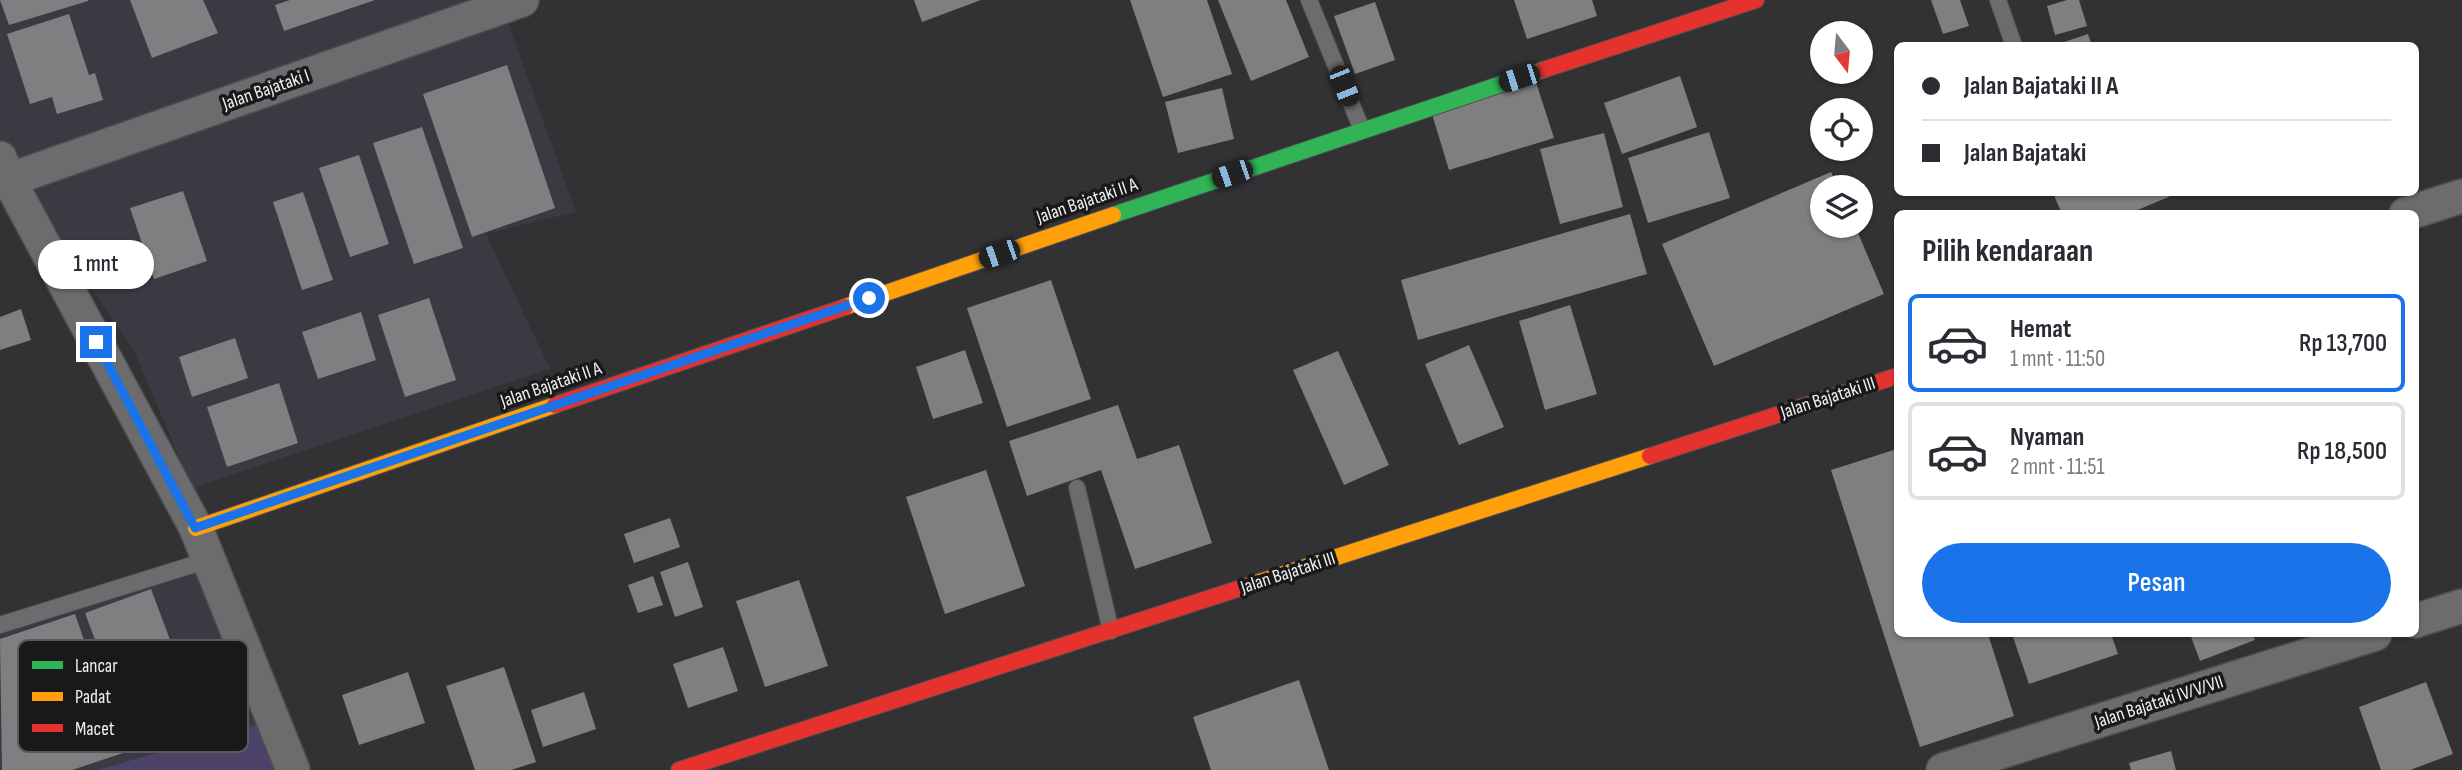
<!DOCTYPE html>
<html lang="id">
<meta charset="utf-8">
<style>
:root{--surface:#fff;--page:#f2f2f3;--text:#2b2b33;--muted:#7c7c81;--line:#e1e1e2;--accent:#1a73e8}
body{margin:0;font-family:"Sofia Sans Condensed",sans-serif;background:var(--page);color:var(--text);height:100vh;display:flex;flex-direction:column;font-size:26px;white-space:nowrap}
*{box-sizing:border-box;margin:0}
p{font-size:23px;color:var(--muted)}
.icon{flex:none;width:38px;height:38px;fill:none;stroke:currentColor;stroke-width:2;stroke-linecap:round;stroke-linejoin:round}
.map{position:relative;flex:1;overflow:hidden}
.panel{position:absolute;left:1894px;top:210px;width:525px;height:427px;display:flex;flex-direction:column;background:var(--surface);border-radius:10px;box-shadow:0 2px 5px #0004}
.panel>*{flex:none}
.guide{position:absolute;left:1894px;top:42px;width:525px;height:154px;border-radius:10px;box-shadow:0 2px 5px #0004;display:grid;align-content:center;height:154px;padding:0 28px;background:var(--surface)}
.needle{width:46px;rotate:164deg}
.controls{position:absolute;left:1810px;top:21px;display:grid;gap:14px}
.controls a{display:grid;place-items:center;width:63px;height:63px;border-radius:50%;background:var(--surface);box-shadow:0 2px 5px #0004;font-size:35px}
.end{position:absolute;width:32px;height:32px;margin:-16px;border:9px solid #1a73e8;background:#fff;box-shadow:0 0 0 4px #fff}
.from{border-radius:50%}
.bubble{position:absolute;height:49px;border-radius:24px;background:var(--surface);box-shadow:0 2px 5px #0004;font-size:23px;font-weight:600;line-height:49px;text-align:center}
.car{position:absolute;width:21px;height:42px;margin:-21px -10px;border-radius:9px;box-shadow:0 0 5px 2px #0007;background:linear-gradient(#222 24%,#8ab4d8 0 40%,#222 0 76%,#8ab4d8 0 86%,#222 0)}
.guide b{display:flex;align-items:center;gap:24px;height:66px;font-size:26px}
.guide b+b{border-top:2px solid var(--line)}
.guide i{width:18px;height:18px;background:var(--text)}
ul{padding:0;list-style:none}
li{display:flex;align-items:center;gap:21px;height:98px;margin:0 14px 10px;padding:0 14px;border:4px solid var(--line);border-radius:10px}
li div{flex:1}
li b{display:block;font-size:26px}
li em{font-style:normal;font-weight:600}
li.selected{border-color:var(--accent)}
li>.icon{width:63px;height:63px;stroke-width:1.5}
h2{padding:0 28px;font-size:32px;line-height:84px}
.cta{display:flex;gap:14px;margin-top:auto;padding:14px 28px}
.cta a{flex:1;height:80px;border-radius:42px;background:var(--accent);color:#fff;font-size:28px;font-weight:600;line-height:80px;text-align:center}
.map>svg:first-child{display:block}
.built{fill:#3b3942}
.green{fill:#4c4267}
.building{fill:#7f7f81}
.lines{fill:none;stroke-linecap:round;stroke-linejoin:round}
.lane-casing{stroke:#4e4e4f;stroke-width:18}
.street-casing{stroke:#4e4e4f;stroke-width:36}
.fast-casing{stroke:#4e4e4f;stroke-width:18}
.slow-casing{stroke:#4e4e4f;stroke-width:18}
.jam-casing{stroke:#4e4e4f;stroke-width:18}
.lane{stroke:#6c6c6e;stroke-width:16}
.street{stroke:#6c6c6e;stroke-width:33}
.fast{stroke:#30b455;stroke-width:16}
.slow{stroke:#ff9f0a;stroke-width:16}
.jam{stroke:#e5322d;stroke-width:16}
.route{stroke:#1a73e8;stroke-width:9}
.labels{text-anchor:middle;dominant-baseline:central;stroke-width:7;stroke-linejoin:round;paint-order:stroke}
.street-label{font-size:19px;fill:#f0f0f3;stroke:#19191b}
.key{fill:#19191b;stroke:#5a5a5c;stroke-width:2}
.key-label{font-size:19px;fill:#f0f0f3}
</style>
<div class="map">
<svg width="2462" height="770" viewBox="0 0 2462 770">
<rect width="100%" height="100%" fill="#323234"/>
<g class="built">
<path d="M0 0H540L504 12 576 212 486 234 550 369 192 488 136 355 15 175 0 179Z"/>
<path d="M213 553 278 718 97 770H0V620Z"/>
</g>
<path class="green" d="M278 718 300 770H97Z"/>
<g class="building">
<path d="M0 0H88V1L9 25Z"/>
<path d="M130 0H203L218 33 152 58Z"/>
<path d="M290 0H375L284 31 275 5Z"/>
<path d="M914 0H981L922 22Z"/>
<path d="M1130 0H1207L1232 74 1163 97Z"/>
<path d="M1218 0H1286L1309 57 1251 81Z"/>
<path d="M1514 0H1592L1597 16 1527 39Z"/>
<path d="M1931 0H1960L1969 26 1943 34Z"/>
<path d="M2067 0H2079L2087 26 2055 35 2047 6Z"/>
<path d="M1375 2 1395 60 1355 74 1334 16Z"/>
<path d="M69 14 89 75 95 73 103 100 57 114 52 97 30 104 7 34Z"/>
<path d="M2088 34 2092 46H2061V43Z"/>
<path d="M507 65 555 208 472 237 423 94Z"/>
<path d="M1680 76 1697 127 1622 154 1604 103Z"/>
<path d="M1535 79 1554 138 1449 170 1431 111Z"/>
<path d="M1222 88 1234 139 1178 153 1165 102Z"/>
<path d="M422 127 463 248 414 264 373 143Z"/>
<path d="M1709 132 1730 198 1648 223 1628 158Z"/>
<path d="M1604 133 1623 207 1560 224 1540 149Z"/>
<path d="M359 155 389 244 350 257 319 168Z"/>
<path d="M1831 172 1838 187H1822V226H1855L1884 294 1714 366 1662 244Z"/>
<path d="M183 191 207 261 154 279 130 208Z"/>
<path d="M303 192 333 280 302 290 273 202Z"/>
<path d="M2053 193H2178L2128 214H2062Z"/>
<path d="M1630 214 1647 274 1418 340 1401 280Z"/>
<path d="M1051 280 1091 399 1007 427 967 308Z"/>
<path d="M429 298 456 380 405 397 378 315Z"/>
<path d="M1570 305 1597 394 1545 410 1519 321Z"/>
<path d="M21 309 31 340 0 350V317Z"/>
<path d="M361 312 376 360 318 379 302 332Z"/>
<path d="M235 338 248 378 192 397 179 357Z"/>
<path d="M1469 345 1504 427 1459 445 1425 364Z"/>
<path d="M965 350 983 403 933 419 916 367Z"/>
<path d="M1338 351 1389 465 1344 485 1293 370Z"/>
<path d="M279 383 298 443 227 467 207 407Z"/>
<path d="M1118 405 1137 459 1179 445 1212 543 1135 569 1101 470 1027 496 1009 441Z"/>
<path d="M1897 449V634H1988L2014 716 1920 747 1831 470Z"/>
<path d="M986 470 1025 586 945 614 906 497Z"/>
<path d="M670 518 680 547 634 563 624 534Z"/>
<path d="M688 562 703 607 675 617 660 572Z"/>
<path d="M653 576 663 605 638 613 628 585Z"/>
<path d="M799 580 828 666 765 687 736 601Z"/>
<path d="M151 589 203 728 137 753 85 613Z"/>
<path d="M75 614 123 753 72 770H2L0 639Z"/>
<path d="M2012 634H2111L2118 654 2029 684Z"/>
<path d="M2190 634H2253L2255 640 2200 661Z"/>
<path d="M723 647 738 691 688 708 673 664Z"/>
<path d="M504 667 536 762 511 770H475L446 686Z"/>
<path d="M408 672 425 723 359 745 342 695Z"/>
<path d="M1299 680 1329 770H1211L1193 717Z"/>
<path d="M2426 682 2453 754 2410 770H2381L2359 707Z"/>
<path d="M584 692 596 729 543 747 531 710Z"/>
<path d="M2171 751 2176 770H2131L2129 763Z"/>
</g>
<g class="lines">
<g class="lane-casing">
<g id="lane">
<path d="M1309 0 1362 130"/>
<path d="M1998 0 2014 46"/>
<path d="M1077 488 1111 631"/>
<path d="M0 625 208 560"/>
</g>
</g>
<g class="street-casing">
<g id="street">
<path d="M0 158 9 180 196 528 293 770"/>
<path d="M0 183 522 0"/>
<path d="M2406 214 2462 196"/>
<path d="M2415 621 2462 606"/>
<path d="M1943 770 2375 634"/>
</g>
</g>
<g class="fast-casing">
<path id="fast" d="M1113 215 1543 70"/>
</g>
<g class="slow-casing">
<g id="slow">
<path d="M845 307 1113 215"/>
<path d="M196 528 555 405"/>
<path d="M1253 584 1650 456"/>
</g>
</g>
<g class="jam-casing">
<g id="jam">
<path d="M1543 70 1756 0"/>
<path d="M555 405 845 307"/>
<path d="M1650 456 1897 376"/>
<path d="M679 770 1253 584"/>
</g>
</g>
<use href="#lane" class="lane"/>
<use href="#street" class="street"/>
<use href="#fast" class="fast"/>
<use href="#slow" class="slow"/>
<use href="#jam" class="jam"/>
</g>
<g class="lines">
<path class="route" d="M96 342 195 528 869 298"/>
</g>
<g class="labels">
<g class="street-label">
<text transform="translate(266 90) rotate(-19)">Jalan Bajataki I</text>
<text transform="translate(1087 201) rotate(-19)">Jalan Bajataki II A</text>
<text transform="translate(551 385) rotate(-19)">Jalan Bajataki II A</text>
<text transform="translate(1828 398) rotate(-18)">Jalan Bajataki III</text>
<text transform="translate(1288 573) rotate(-18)">Jalan Bajataki III</text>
<text transform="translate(2159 702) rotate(-18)">Jalan Bajataki IV/V/VII</text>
</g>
</g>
<rect x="18" y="640" width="230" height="112" rx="10" class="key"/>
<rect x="32" y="661" width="31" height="8" fill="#30b455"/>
<rect x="32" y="692" width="31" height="9" fill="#ff9f0a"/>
<rect x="32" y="724" width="31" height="8" fill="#e5322d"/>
<g class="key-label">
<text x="75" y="672">Lancar</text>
<text x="75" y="703">Padat</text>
<text x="75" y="735">Macet</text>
</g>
</svg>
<div class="controls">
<a><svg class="needle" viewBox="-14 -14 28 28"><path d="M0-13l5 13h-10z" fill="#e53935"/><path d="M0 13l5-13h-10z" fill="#7c7c81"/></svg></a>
<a><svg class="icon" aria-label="locate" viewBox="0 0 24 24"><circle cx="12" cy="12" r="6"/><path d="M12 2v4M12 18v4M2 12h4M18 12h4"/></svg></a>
<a><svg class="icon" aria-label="layers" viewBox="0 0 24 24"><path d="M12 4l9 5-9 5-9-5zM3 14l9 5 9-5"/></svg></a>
</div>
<i class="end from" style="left:869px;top:298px"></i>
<i class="end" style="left:96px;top:342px"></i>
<div class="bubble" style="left:38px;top:240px;width:116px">1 mnt</div>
<i class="car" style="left:1519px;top:78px;rotate:252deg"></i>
<i class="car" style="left:1344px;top:86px;rotate:158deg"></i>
<i class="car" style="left:1232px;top:174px;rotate:251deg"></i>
<i class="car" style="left:999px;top:254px;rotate:251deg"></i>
<div class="guide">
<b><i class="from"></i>Jalan Bajataki II A</b>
<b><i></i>Jalan Bajataki</b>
</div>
<section class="panel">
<h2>Pilih kendaraan</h2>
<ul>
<li class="selected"><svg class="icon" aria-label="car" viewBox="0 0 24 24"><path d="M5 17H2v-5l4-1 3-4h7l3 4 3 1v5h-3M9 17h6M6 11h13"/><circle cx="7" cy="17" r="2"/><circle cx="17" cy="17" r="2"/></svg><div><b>Hemat</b><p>1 mnt · 11:50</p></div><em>Rp 13,700</em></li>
<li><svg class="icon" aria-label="car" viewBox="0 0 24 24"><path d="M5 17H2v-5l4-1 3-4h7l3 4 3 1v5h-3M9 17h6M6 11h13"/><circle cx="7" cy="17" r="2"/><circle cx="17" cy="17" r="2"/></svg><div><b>Nyaman</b><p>2 mnt · 11:51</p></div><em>Rp 18,500</em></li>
</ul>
<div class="cta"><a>Pesan</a></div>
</section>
</div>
